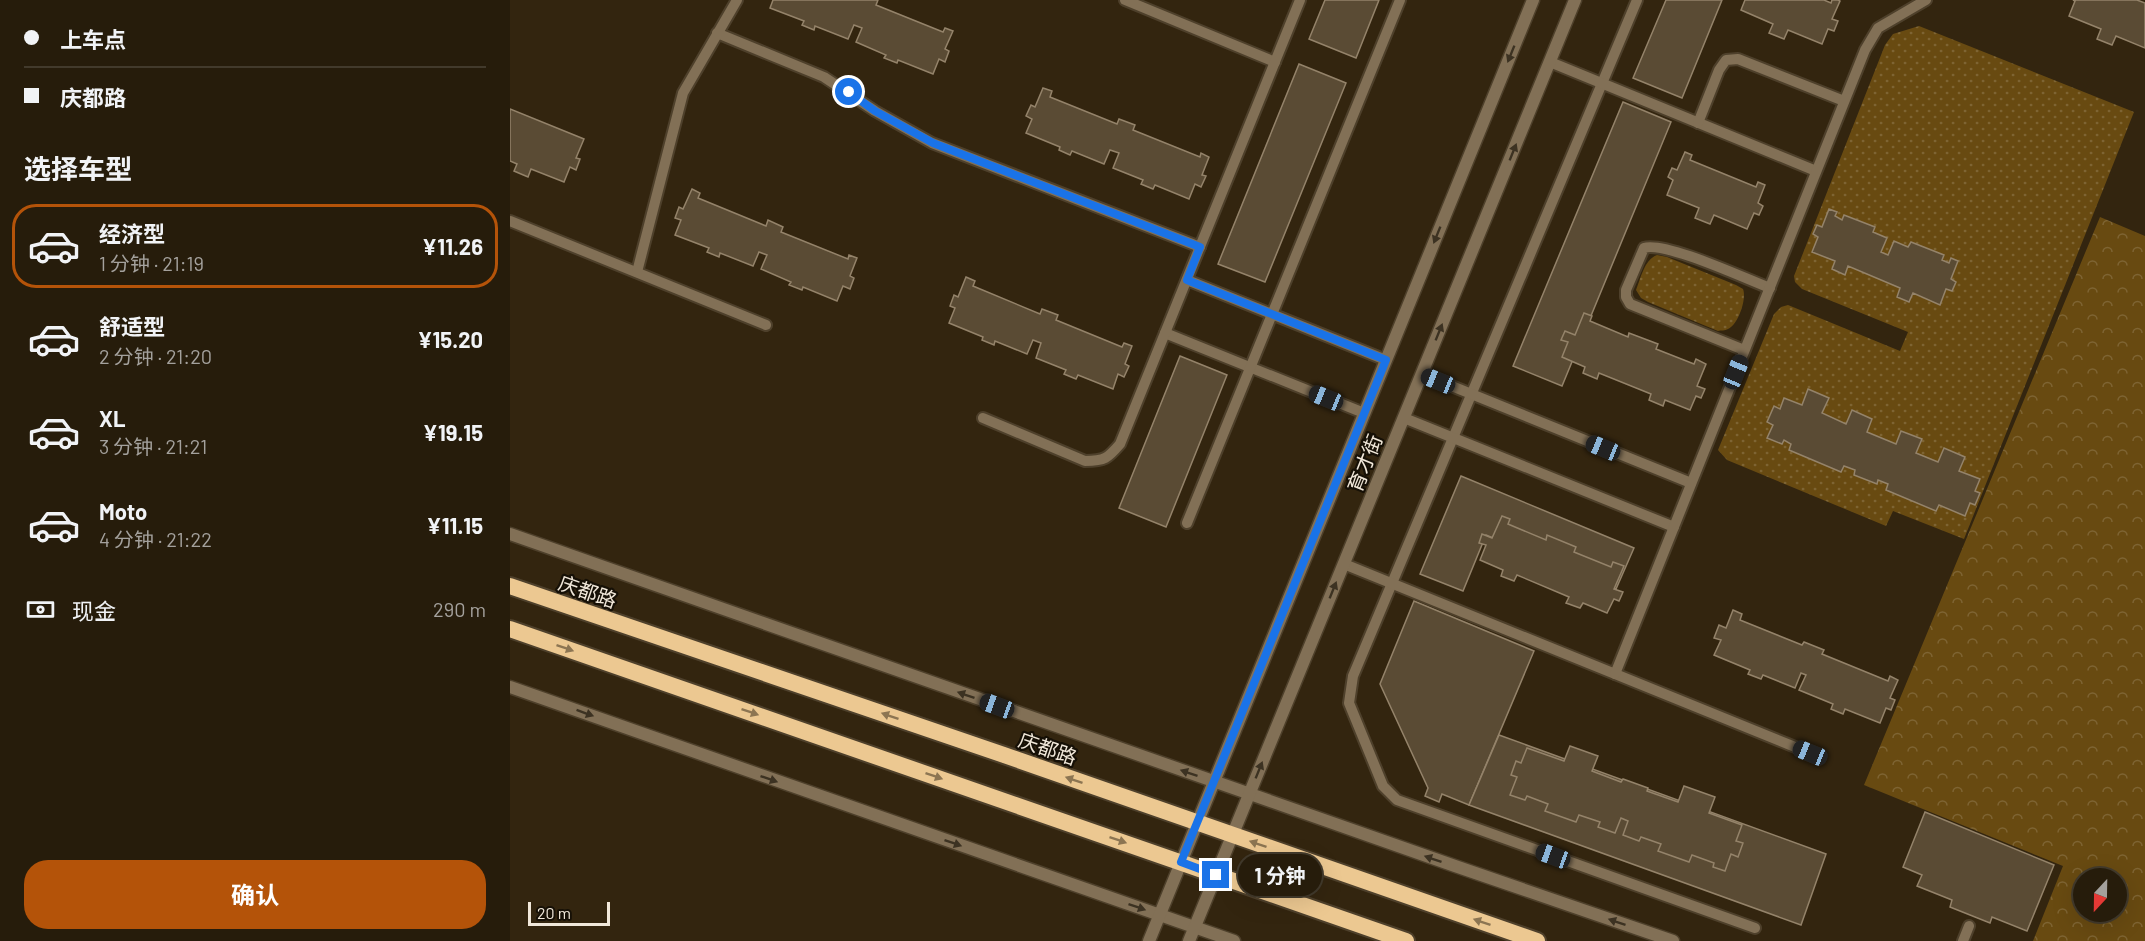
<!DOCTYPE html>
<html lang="zh">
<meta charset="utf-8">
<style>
:root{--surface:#261c0b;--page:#2e2514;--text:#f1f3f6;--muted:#a4a19d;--line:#423a2c;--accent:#b45309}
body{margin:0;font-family:Barlow,"Noto Sans SC",sans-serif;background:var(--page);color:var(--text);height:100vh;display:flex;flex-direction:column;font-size:22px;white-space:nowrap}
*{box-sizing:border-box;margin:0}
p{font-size:20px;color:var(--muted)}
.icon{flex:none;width:33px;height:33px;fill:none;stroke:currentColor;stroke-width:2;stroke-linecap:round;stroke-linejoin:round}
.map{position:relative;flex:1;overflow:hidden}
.details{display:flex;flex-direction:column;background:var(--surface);width:510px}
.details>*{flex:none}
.top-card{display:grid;align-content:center;height:132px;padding:0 24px;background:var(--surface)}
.needle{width:39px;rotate:202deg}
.tools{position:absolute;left:1563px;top:868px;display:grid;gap:12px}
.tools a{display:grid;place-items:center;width:54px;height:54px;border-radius:50%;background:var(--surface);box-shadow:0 6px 24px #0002,0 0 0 2px var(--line);font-size:30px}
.scale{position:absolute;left:18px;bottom:15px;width:82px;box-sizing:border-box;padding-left:6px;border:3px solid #f1e8da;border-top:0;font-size:16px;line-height:21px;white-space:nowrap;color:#f1e8da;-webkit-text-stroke:4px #161006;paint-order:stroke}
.end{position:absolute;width:27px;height:27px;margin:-14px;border:8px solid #1a73e8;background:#fff;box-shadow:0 0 0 3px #fff}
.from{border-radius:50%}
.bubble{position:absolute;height:42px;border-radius:21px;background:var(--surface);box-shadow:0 6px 24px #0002,0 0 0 2px var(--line);font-size:20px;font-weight:700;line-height:42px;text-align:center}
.car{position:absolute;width:18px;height:36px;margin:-18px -9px;border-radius:8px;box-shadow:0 0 4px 2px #0007;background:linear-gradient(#222 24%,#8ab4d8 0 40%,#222 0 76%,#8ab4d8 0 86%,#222 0)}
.top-card b{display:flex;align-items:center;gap:21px;height:57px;font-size:22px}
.top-card b+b{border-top:2px solid var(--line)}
.top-card i{width:15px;height:15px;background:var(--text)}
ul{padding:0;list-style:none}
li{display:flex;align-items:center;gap:18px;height:84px;margin:0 12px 9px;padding:0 12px;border:3px solid transparent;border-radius:24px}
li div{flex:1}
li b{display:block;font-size:22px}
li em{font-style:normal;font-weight:700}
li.active{border-color:var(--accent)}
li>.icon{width:54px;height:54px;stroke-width:1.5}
h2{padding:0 24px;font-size:27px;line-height:72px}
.pay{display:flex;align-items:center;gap:15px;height:66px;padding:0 24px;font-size:22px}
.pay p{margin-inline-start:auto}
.action{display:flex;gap:12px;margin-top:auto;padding:12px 24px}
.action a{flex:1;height:69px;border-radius:24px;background:var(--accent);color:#fff;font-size:24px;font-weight:700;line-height:69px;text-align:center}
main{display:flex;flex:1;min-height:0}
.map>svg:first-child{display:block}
.grass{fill:url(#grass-dots)}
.park{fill:url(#park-crowns);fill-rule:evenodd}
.building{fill:#5a4b34;stroke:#94836a;stroke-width:1.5}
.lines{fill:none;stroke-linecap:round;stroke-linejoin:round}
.service-casing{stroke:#4e402b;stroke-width:14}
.minor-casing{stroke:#4e402b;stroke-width:15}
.tertiary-casing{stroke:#4e402b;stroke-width:15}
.trunk-casing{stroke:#4e402b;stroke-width:20}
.service{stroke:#827056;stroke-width:10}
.minor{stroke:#827056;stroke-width:12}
.tertiary{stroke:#827056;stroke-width:12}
.trunk{stroke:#ecc891;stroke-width:16}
.oneway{fill:#3c3222}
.oneway2{fill:#8c7552}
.route{stroke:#1a73e8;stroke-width:8}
.labels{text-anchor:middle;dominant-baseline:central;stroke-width:4.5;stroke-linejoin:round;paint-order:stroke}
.street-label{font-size:20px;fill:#f1e8da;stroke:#161006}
</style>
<main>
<section class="details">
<div class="top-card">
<b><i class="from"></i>上车点</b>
<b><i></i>庆都路</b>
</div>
<h2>选择车型</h2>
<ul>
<li class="active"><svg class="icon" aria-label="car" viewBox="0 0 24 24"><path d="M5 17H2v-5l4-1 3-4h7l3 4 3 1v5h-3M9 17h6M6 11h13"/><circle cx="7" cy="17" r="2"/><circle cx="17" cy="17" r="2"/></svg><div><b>经济型</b><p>1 分钟 · 21:19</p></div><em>¥11.26</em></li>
<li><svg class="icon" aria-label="car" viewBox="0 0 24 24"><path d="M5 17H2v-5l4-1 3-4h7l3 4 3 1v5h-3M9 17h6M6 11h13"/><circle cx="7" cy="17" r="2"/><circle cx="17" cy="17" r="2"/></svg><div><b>舒适型</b><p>2 分钟 · 21:20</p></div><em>¥15.20</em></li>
<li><svg class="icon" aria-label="car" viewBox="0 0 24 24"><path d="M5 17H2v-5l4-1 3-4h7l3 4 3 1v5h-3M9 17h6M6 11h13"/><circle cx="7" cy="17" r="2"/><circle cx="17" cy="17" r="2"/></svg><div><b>XL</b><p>3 分钟 · 21:21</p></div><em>¥19.15</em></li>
<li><svg class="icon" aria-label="car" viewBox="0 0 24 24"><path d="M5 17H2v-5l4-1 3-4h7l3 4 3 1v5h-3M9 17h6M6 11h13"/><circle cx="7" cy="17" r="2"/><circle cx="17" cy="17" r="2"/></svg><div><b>Moto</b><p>4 分钟 · 21:22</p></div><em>¥11.15</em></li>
</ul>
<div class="pay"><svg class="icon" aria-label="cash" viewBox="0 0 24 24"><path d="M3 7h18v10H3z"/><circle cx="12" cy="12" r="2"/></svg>现金<p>290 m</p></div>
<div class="action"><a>确认</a></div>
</section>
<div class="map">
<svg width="1635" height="941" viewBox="0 0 1635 941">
<defs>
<pattern id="grass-dots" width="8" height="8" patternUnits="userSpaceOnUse" patternTransform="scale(1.5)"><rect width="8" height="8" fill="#684a11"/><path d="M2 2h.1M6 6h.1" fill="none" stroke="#7e6433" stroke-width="1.8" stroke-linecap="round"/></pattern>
<pattern id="park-crowns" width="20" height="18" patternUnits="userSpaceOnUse" patternTransform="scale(1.5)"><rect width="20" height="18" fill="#684a11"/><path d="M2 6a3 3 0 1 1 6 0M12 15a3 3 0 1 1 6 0" fill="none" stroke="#7e6433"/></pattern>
</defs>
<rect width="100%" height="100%" fill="#33250f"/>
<g class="grass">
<path d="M1409 26 1624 112 1454 539 1383 511 1376 526 1217 460 1208 450 1264 314 1271 307 1278 305 1390 351 1398 332 1292 289 1285 282 1284 276 1375 45 1383 34Z"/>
<path d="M1147 255 1157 257 1226 285 1233 289C1237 299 1228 325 1218 329 1215 331 1211 330 1208 331L1138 302 1131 298 1126 290C1131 278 1134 260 1147 255Z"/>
</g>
<path class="park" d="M1590 217 1635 236V941H1523L1553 866 1354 785ZM1574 879H1606V912H1574Z"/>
<g class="building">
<path d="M263 0H368L366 5 433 32 435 28 443 31 435 49 439 51 435 62 429 59 423 74 388 60 387 63 374 58 376 55 346 42 352 28 344 25 338 39 305 26 304 30 292 25 294 21 260 8Z"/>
<path d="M815 0H869L846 58 799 39Z"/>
<path d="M1156 0H1212L1172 98 1123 78Z"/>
<path d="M1235 0H1314L1321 3 1322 0H1328L1330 1 1322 19 1328 21 1324 31 1318 29 1312 44 1278 30 1274 39 1259 33 1263 24 1231 10Z"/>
<path d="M1563 0H1627L1635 3V48L1606 36 1602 45 1587 39 1591 29 1559 16 1565 1Z"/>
<path d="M789 64 836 83 755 282 708 264Z"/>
<path d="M533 88 542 91 540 97 607 124 609 119 625 125 623 130 690 157 691 153 699 157 692 175 696 176 691 187 685 184 679 199 645 185 643 189 631 184 633 180 603 168 609 153 600 150 594 164 562 151 560 155 549 150 550 147 516 133 522 119 516 116 521 105 525 107Z"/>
<path d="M1113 102 1161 122 1052 386 1003 366Z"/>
<path d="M0 109 74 139 66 158 70 159 66 170 60 167 54 182 21 169 18 177 4 171 7 164 0 161Z"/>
<path d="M1175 152 1182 155 1180 160 1246 187 1248 182 1255 185 1248 203 1253 206 1249 215 1244 213 1237 229 1204 215 1200 224 1185 218 1189 208 1157 195 1163 180 1158 177 1162 168 1167 170Z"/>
<path d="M182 189 190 193 188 198 256 226 258 220 273 227 271 232 338 259 339 255 347 258 340 276 344 278 340 289 333 286 327 301 293 287 292 290 279 285 281 282 251 269 257 255 249 252 243 266 210 253 209 257 197 252 199 248 165 235 171 220 165 218 169 207 173 209Z"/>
<path d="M1319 209 1327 212 1325 216 1332 220 1334 215 1365 227 1363 232 1377 238 1371 252 1378 255 1384 241 1398 247 1401 242 1434 255 1432 260 1439 263 1441 258 1448 261 1441 279 1446 282 1442 291 1436 289 1430 305 1403 293 1399 302 1387 297 1390 288 1338 266 1335 275 1322 269 1325 261 1302 252 1308 237 1303 234 1307 225 1312 227Z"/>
<path d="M456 277 465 281 463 286 530 314 532 309 548 315 546 320 612 347 614 343 622 346 615 364 619 366 614 377 608 374 603 389 568 375 566 379 554 374 556 370 526 358 531 343 523 340 517 354 485 341 484 345 472 340 473 337 439 323 445 308 440 306 444 295 448 297Z"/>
<path d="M1074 313 1082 316 1080 321 1118 337 1119 333 1148 344 1146 349 1184 364 1186 359 1196 364 1187 386 1195 389 1191 398 1186 396 1180 410 1155 400 1153 406 1139 400 1141 394 1089 373 1087 379 1073 373 1075 367 1052 357 1058 342 1051 340 1055 331 1065 335Z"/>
<path d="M670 356 717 375 656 527 609 508Z"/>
<path d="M1298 389 1319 398 1312 413 1336 424 1342 410 1362 419 1357 432 1386 444 1391 431 1412 439 1406 453 1428 462 1434 448 1455 457 1449 471 1470 479 1465 491 1470 493 1465 505 1460 503 1455 516 1429 505 1426 511 1376 490 1378 484 1368 480 1367 484 1344 475 1345 470 1334 466 1331 472 1279 450 1281 444 1274 440 1272 444 1257 438 1263 425 1257 422 1264 406 1270 409 1274 398 1292 405Z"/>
<path d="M951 476 1124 548 1106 589 976 535 953 591 910 574Z"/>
<path d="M992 516 1000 519 998 524 1036 540 1037 535 1066 547 1064 552 1101 567 1103 562 1114 566 1104 589 1113 592 1109 601 1104 599 1097 613 1073 603 1070 608 1056 603 1059 597 1007 575 1004 581 991 576 993 570 970 560 976 545 969 543 972 534 982 538Z"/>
<path d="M904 601 1024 651 959 805 932 794 929 802 915 796 918 788 870 684Z"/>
<path d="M1223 610 1232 614 1230 620 1292 645 1294 642 1314 650 1312 654 1378 681 1380 676 1388 680 1380 698 1385 700 1381 710 1376 708 1370 723 1335 709 1333 714 1321 709 1323 704 1289 690 1296 675 1291 673 1285 688 1253 675 1251 679 1238 674 1240 670 1204 655 1211 640 1204 638 1209 625 1216 628Z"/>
<path d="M989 735 1316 854 1291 925 959 805Z"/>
<path d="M1060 746 1088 756 1082 771 1111 782 1113 779 1138 788 1137 791 1168 802 1174 786 1205 797 1199 813 1232 825 1226 841 1233 843 1228 857 1221 854 1215 871 1203 867 1204 863 1182 855 1179 862 1148 851 1151 844 1131 837 1129 841 1113 835 1118 821 1111 818 1105 833 1088 827 1090 822 1069 815 1066 822 1035 811 1038 804 1017 796 1015 800 1000 795 1007 777 1001 775 1006 761 1011 763 1017 748 1054 761Z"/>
<path d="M1415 812 1544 865 1517 931 1482 917 1480 923 1440 907 1442 900 1407 886 1412 875 1393 867Z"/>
</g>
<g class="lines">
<g class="service-casing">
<g id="service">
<path d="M615 0 765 62"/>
<path d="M1127 0 843 676 839 703 873 786 887 800 1245 928"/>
<path d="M207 33 314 77 365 111 422 143 690 247"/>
<path d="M1040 62 1306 171"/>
<path d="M1188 123 1209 70 1216 60 1228 59 1334 101"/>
<path d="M0 221 256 325"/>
<path d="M127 272 173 93 227 0"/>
<path d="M677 280 876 360"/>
<path d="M655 333 854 413"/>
<path d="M1234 350 1120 304 1116 297V290L1134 248C1155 241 1236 279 1260 288"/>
<path d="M912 374 1181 483"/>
<path d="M473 418 575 461C595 461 598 458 610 444L790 0"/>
<path d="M894 418 1164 527"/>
<path d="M677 523 890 0"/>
<path d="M834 564 1300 753"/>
<path d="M1105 674 1355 50 1368 28 1416 0"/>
<path d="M1453 941 1459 926"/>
</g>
</g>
<g class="minor-casing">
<g id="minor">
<path d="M0 534 945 866 1163 941"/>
<path d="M0 687 724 941"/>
</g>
</g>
<g class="tertiary-casing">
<g id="tertiary">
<path d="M639 941 1023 0"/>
<path d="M679 941 1065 0"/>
</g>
</g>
<g class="trunk-casing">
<g id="trunk">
<path d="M0 586 494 755 1027 941"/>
<path d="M0 629 896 941"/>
</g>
</g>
<use href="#service" class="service"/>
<use href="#minor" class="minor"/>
<use href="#tertiary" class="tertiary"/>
<use href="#trunk" class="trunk"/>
</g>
<defs><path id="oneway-solid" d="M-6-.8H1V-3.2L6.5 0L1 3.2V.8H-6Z" transform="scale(1.5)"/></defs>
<g class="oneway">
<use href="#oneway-solid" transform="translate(1001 54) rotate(112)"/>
<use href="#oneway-solid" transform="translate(1003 152) rotate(-68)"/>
<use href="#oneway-solid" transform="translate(927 235) rotate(112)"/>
<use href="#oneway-solid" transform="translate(929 332) rotate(-68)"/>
<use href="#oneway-solid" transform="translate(823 590) rotate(-68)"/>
<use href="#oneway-solid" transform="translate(456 695) rotate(-161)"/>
<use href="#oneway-solid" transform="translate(75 713) rotate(20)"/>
<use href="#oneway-solid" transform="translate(749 770) rotate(-68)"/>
<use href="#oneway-solid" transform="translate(679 773) rotate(-161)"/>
<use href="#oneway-solid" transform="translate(259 779) rotate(19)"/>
<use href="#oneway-solid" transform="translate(443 843) rotate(19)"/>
<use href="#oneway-solid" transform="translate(923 859) rotate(-161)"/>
<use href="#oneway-solid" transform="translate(627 907) rotate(19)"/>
<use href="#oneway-solid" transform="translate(1107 922) rotate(-161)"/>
</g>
<g class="oneway2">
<use href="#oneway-solid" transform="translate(55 648) rotate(19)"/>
<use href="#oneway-solid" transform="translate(240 712) rotate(19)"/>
<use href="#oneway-solid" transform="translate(380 716) rotate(-161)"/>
<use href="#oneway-solid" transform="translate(424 776) rotate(19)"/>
<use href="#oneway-solid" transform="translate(564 780) rotate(-161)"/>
<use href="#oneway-solid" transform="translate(608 840) rotate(19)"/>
<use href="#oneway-solid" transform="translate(748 844) rotate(-161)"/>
<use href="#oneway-solid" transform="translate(972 922) rotate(-161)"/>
</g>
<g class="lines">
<path class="route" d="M339 92 365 111 423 143 690 247 677 280 876 360 671 862 706 875"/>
</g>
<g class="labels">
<g class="street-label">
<text transform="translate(854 463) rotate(-68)">育才街</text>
<text transform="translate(78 591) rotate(19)">庆都路</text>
<text transform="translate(538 748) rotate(19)">庆都路</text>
</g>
</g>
</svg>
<div class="tools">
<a><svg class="needle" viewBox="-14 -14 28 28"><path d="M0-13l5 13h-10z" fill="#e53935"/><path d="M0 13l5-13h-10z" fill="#a4a19d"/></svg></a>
</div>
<div class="scale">20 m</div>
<i class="end from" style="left:339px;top:92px"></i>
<i class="end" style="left:706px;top:875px"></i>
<div class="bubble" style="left:728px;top:854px;width:84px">1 分钟</div>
<i class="car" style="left:1226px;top:372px;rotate:22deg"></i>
<i class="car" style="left:928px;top:381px;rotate:292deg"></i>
<i class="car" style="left:816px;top:398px;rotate:292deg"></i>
<i class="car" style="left:1093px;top:448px;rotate:292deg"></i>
<i class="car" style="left:487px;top:706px;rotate:290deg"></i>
<i class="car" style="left:1300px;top:753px;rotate:292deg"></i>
<i class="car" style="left:1043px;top:856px;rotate:290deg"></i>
</div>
</main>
